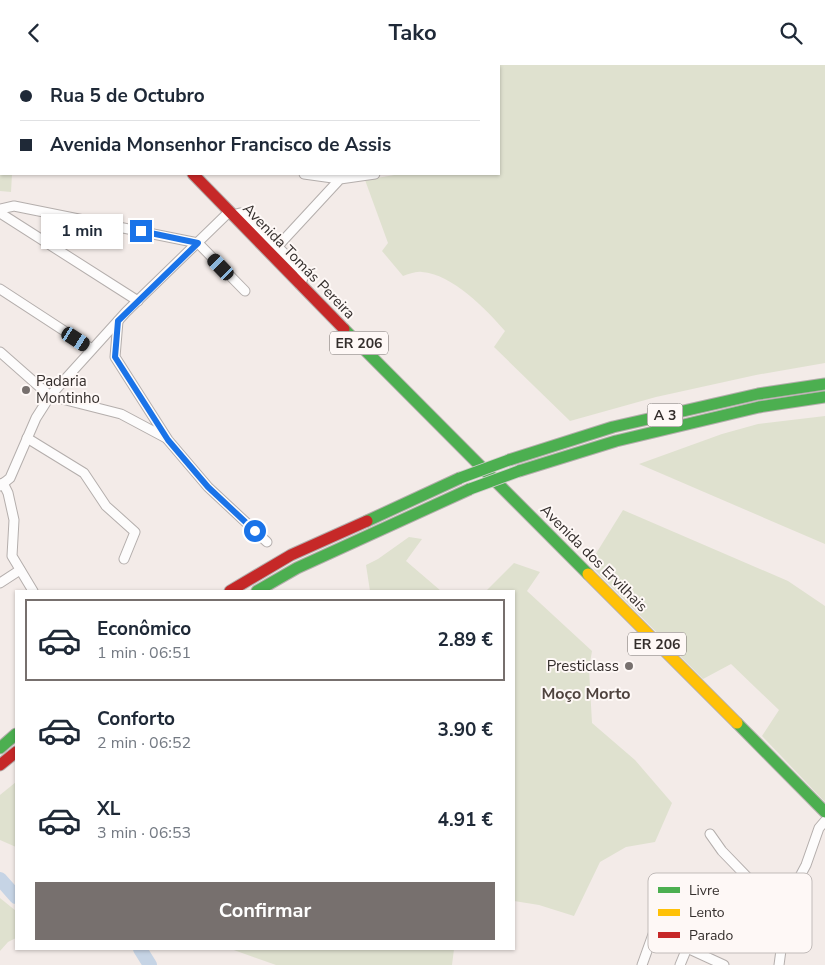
<!DOCTYPE html>
<html lang="pt">
<meta charset="utf-8">
<style>
:root{--surface:#fff;--page:#f2f2f3;--text:#1f2937;--muted:#747a83;--line:#e0e1e3;--accent:#77706e}
body{margin:0;font-family:"Nunito Sans",sans-serif;background:var(--page);color:var(--text);height:100vh;display:flex;flex-direction:column;font-size:19px;white-space:nowrap}
*{box-sizing:border-box;margin:0}
p{font-size:16px;color:var(--muted)}
.icon{flex:none;width:28px;height:28px;fill:none;stroke:currentColor;stroke-width:2;stroke-linecap:round;stroke-linejoin:round}
.map{position:relative;flex:1;overflow:hidden}
.panel{position:absolute;left:15px;top:525px;width:500px;height:360px;display:flex;flex-direction:column;background:var(--surface);border-radius:0px;box-shadow:0 1px 4px #0004}
.panel>*{flex:none}
.hud{position:absolute;left:0px;top:0px;width:500px;height:110px;box-shadow:0 1px 4px #0004;display:grid;align-content:center;height:110px;padding:0 20px;background:var(--surface)}
.end{position:absolute;width:22px;height:22px;margin:-11px;border:6px solid #1a73e8;background:#fff;box-shadow:0 0 0 2px #fff}
.from{border-radius:50%}
.bubble{position:absolute;height:35px;border-radius:0px;background:var(--surface);box-shadow:0 1px 4px #0004;font-size:16px;font-weight:700;line-height:35px;text-align:center}
.car{position:absolute;width:15px;height:30px;margin:-15px -8px;border-radius:6px;box-shadow:0 0 4px 1px #0007;background:linear-gradient(#222 24%,#8ab4d8 0 40%,#222 0 76%,#8ab4d8 0 86%,#222 0)}
.hud b{display:flex;align-items:center;gap:18px;height:48px;font-size:19px}
.hud b+b{border-top:1px solid var(--line)}
.hud i{width:12px;height:12px;background:var(--text)}
ul{padding:9px 0 0;list-style:none}
li{display:flex;align-items:center;gap:15px;height:82px;margin:0 10px 8px;padding:0 10px;border:2px solid transparent;border-radius:0px}
li div{flex:1}
li b{display:block;font-size:19px}
li em{font-style:normal;font-weight:700}
li.on{border-color:var(--accent)}
li>.icon{width:45px;height:45px;stroke-width:1.5}
.cta{display:flex;gap:10px;margin-top:auto;padding:10px 20px}
.cta a{flex:1;height:58px;border-radius:0px;background:var(--accent);color:#fff;font-size:20px;font-weight:700;line-height:58px;text-align:center}
header{display:flex;justify-content:space-between;align-items:center;height:65px;padding:0 20px;background:var(--surface);font-size:22px;font-weight:700}
.map>svg:first-child{display:block}
.green{fill:#dfe1cf}
.lines{fill:none;stroke-linecap:round;stroke-linejoin:round}
.river{stroke:#c6d4e5;stroke-width:14}
.street-casing{stroke:#b4aeac;stroke-width:11}
.fast-casing{stroke:#b4aeac;stroke-width:13}
.slow-casing{stroke:#b4aeac;stroke-width:13}
.jam-casing{stroke:#b4aeac;stroke-width:13}
.street{stroke:#fdfcfc;stroke-width:9}
.fast{stroke:#4caf50;stroke-width:11}
.slow{stroke:#ffc107;stroke-width:11}
.jam{stroke:#c62828;stroke-width:11}
.fast-bridge-casing{stroke:#cecac9;stroke-width:13;stroke-linecap:butt}
.fast-bridge{stroke:#4caf50;stroke-width:11}
.route{stroke:#1a73e8;stroke-width:6}
.poi-dot{fill:#77706e;stroke:#fef8f6;stroke-width:2}
.labels{text-anchor:middle;dominant-baseline:central;stroke-width:4;stroke-linejoin:round;paint-order:stroke}
.shield{fill:#fef8f6;stroke:#716b69;stroke-width:1}
.shield-label{font-size:14px;font-weight:bold;fill:#342e2c}
.street-label{font-size:15px;fill:#342e2c;stroke:#fef8f6}
.poi-label{font-size:15px;fill:#342e2c;stroke:#fef8f6;text-anchor:start}
.neighbourhood-label{font-size:16px;font-weight:bold;fill:#4f433e;stroke:#fef8f6}
.key{fill:#fef8f6;stroke:#c1bbb9;stroke-width:1}
.key-label{font-size:14px;fill:#342e2c}
</style>
<header><svg class="icon" aria-label="back" viewBox="0 0 24 24"><path d="M15 5l-7 7 7 7"/></svg>Tako<svg class="icon" aria-label="search" viewBox="0 0 24 24"><circle cx="10" cy="10" r="6"/><path d="M15 15l6 6"/></svg></header>
<div class="map">
<svg width="825" height="900" viewBox="0 0 825 900">
<rect width="100%" height="100%" fill="#f3ebe8"/>
<g class="green">
<path d="M440 0H825V298L756 310 656 332 570 356 494 282 505 266C486 244 452 209 422 207 416 206 409 209 403 211L382 186 388 178 365 115 400 109H499V1H440Z"/>
<path d="M0 98 1 109H12L11 127 0 126Z"/>
<path d="M825 351V479L639 399 722 369 758 359Z"/>
<path d="M623 445 788 516 825 541V737L762 671 779 645 731 599 703 614 594 504 592 495Z"/>
<path d="M409 472 422 474 406 496 441 526H370L366 500 378 494Z"/>
<path d="M514 498 540 507 527 526 592 586 589 604 592 658 635 695 672 738 655 777 626 782 600 797 574 851 539 840 514 836V526H486Z"/>
<path d="M16 717V782L0 775V730Z"/>
<path d="M0 833 16 846V873L8 877 0 886Z"/>
<path d="M231 884H454L452 900H276Z"/>
</g>
<g class="lines">
<g class="river">
<path d="M0 814 16 832"/>
<path d="M140 884 150 900"/>
</g>
<g class="street-casing">
<g id="street">
<path d="M304 109 340 114"/>
<path d="M0 144 14 141 198 178 245 226"/>
<path d="M0 148 138 236"/>
<path d="M233 150 240 148 245 149 301 205 303 213 300 220"/>
<path d="M278 181 340 114 375 109"/>
<path d="M0 224 92 284"/>
<path d="M118 256 115 292 168 375 208 422 267 477"/>
<path d="M0 287 50 331 121 349 166 373"/>
<path d="M27 373 84 408 106 441 135 467 124 494"/>
<path d="M3 418 8 428 14 455 12 491 33 526"/>
<path d="M0 421 10 413 36 353 50 331 126 247 230 146"/>
<path d="M0 518 20 505"/>
<path d="M710 769 722 786 781 847"/>
<path d="M642 900 666 833"/>
<path d="M680 900 687 883 724 900"/>
<path d="M779 900 783 870 781 847 806 800 819 763 825 756"/>
</g>
</g>
<g class="fast-casing">
<g id="fast">
<path d="M139 0V1"/>
<path d="M0 19H1"/>
<path d="M344 264 588 509"/>
<path d="M509 395 613 362 758 329 825 319"/>
<path d="M519 406 616 376 759 342 825 332"/>
<path d="M367 456 460 413"/>
<path d="M257 526 297 503 470 424"/>
<path d="M737 658 825 747"/>
<path d="M0 683 16 669"/>
</g>
</g>
<g class="slow-casing">
<path id="slow" d="M588 509 737 658"/>
</g>
<g class="jam-casing">
<g id="jam">
<path d="M193 109 344 264"/>
<path d="M230 526 291 490 367 456"/>
<path d="M0 700 16 687"/>
</g>
</g>
<use href="#street" class="street"/>
<use href="#fast" class="fast"/>
<use href="#slow" class="slow"/>
<use href="#jam" class="jam"/>
<g class="fast-bridge-casing">
<g id="fast-bridge">
<path d="M460 413 509 395"/>
<path d="M470 424 519 406"/>
</g>
</g>
<use href="#fast-bridge" class="fast-bridge"/>
</g>
<g class="lines">
<path class="route" d="M141 166 198 178 118 256 115 292 168 375 208 422 255 466"/>
</g>
<g class="poi-dot">
<circle cx="26" cy="325" r="5"/>
<circle cx="629" cy="601" r="5"/>
</g>
<g class="labels">
<g class="shield">
<rect x="330" y="266.5" width="58" height="23" rx="4"/>
<rect x="647.5" y="338.5" width="35" height="23" rx="4"/>
<rect x="628" y="567.5" width="58" height="23" rx="4"/>
</g>
<g class="shield-label">
<text x="359" y="278">ER 206</text>
<text x="665" y="350">A 3</text>
<text x="657" y="579">ER 206</text>
</g>
<g class="street-label">
<text transform="translate(299 196) rotate(46)">Avenida Tomás Pereira</text>
<text transform="translate(594 493) rotate(45)">Avenida dos Ervilhais</text>
</g>
<g class="poi-label">
<text x="36" y="316">Padaria<tspan x="36" dy="17">Montinho</tspan></text>
<text x="619" y="601" text-anchor="end">Presticlass</text>
</g>
<g class="neighbourhood-label">
<text x="586" y="629">Moço Morto</text>
</g>
</g>
<rect x="648" y="808" width="164" height="80" rx="8" class="key"/>
<rect x="658" y="822" width="22" height="6" fill="#4caf50"/>
<rect x="658" y="844" width="22" height="7" fill="#ffc107"/>
<rect x="658" y="867" width="22" height="6" fill="#c62828"/>
<g class="key-label">
<text x="689" y="830">Livre</text>
<text x="689" y="852">Lento</text>
<text x="689" y="875">Parado</text>
</g>
</svg>
<i class="end from" style="left:255px;top:466px"></i>
<i class="end" style="left:141px;top:166px"></i>
<div class="bubble" style="left:41px;top:149px;width:82px">1 min</div>
<i class="car" style="left:221px;top:202px;rotate:316deg"></i>
<i class="car" style="left:76px;top:274px;rotate:123deg"></i>
<div class="hud">
<b><i class="from"></i>Rua 5 de Octubro</b>
<b><i></i>Avenida Monsenhor Francisco de Assis</b>
</div>
<section class="panel">
<ul>
<li class="on"><svg class="icon" aria-label="car" viewBox="0 0 24 24"><path d="M5 17H2v-5l4-1 3-4h7l3 4 3 1v5h-3M9 17h6M6 11h13"/><circle cx="7" cy="17" r="2"/><circle cx="17" cy="17" r="2"/></svg><div><b>Econômico</b><p>1 min · 06:51</p></div><em>2.89 €</em></li>
<li><svg class="icon" aria-label="car" viewBox="0 0 24 24"><path d="M5 17H2v-5l4-1 3-4h7l3 4 3 1v5h-3M9 17h6M6 11h13"/><circle cx="7" cy="17" r="2"/><circle cx="17" cy="17" r="2"/></svg><div><b>Conforto</b><p>2 min · 06:52</p></div><em>3.90 €</em></li>
<li><svg class="icon" aria-label="car" viewBox="0 0 24 24"><path d="M5 17H2v-5l4-1 3-4h7l3 4 3 1v5h-3M9 17h6M6 11h13"/><circle cx="7" cy="17" r="2"/><circle cx="17" cy="17" r="2"/></svg><div><b>XL</b><p>3 min · 06:53</p></div><em>4.91 €</em></li>
</ul>
<div class="cta"><a>Confirmar</a></div>
</section>
</div>
